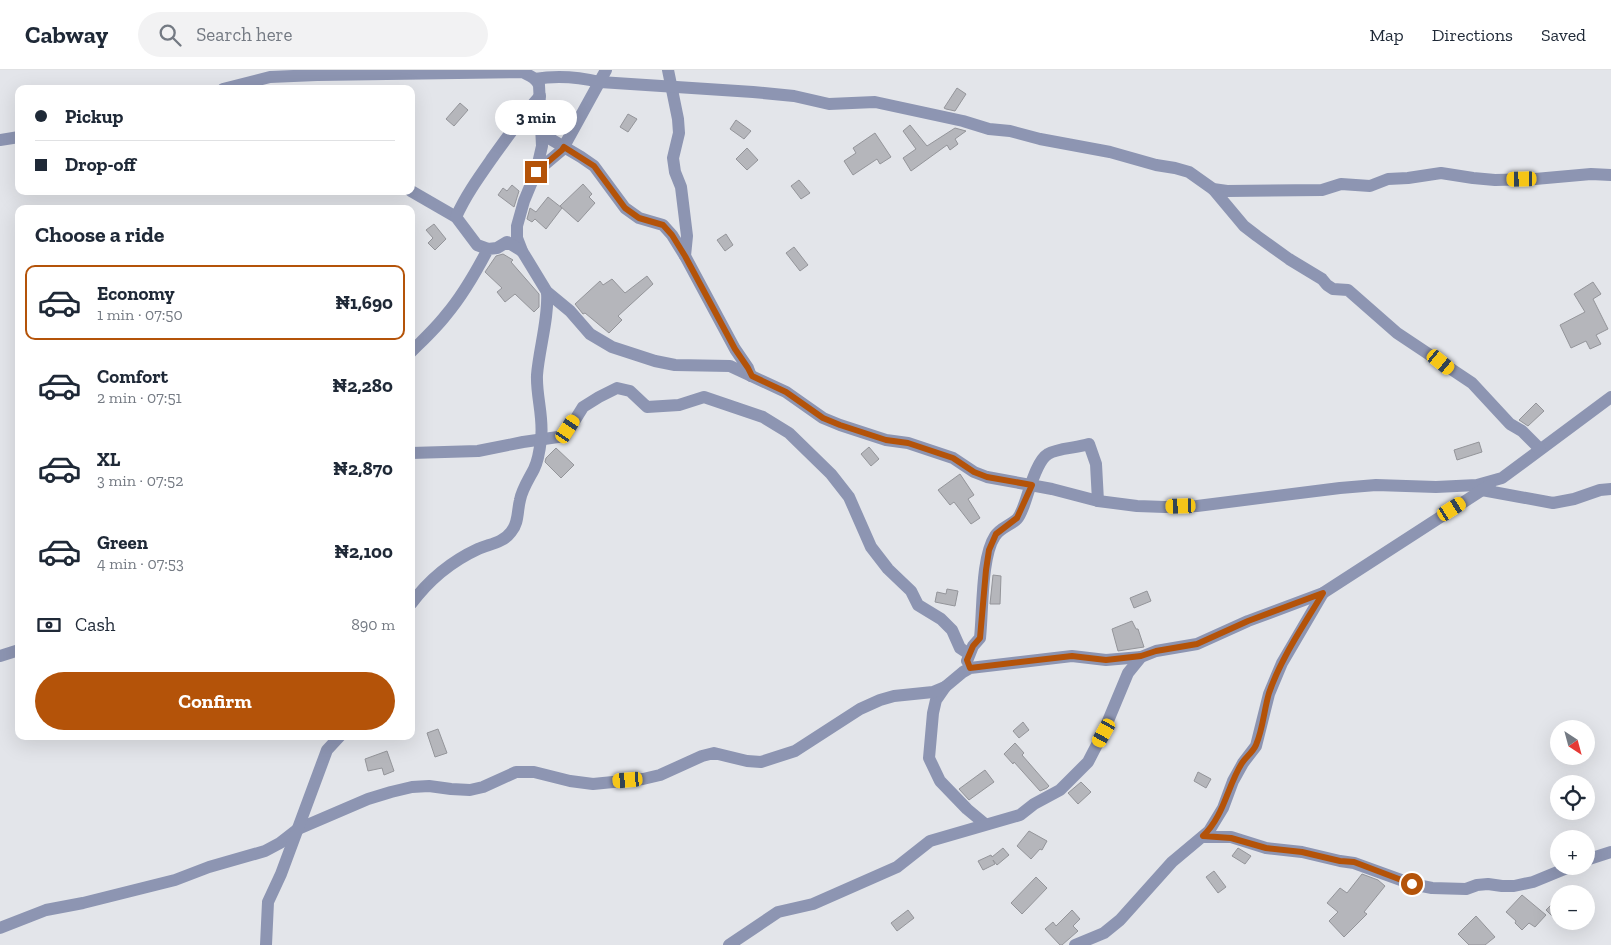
<!DOCTYPE html>
<meta charset="utf-8">
<style>
:root{--surface:#fff;--page:#f2f2f3;--text:#1f2937;--muted:#747a83;--line:#e0e1e3;--accent:#b45309}
body{margin:0;font-family:"Zilla Slab",serif;background:var(--page);color:var(--text);height:100vh;display:flex;flex-direction:column;font-size:19px;white-space:nowrap}
*{box-sizing:border-box;margin:0}
p{font-size:16px;color:var(--muted)}
.icon{flex:none;width:28px;height:28px;fill:none;stroke:currentColor;stroke-width:2;stroke-linecap:round;stroke-linejoin:round}
.map{position:relative;flex:1;overflow:hidden}
.panel{position:absolute;left:15px;top:135px;width:400px;height:535px;display:flex;flex-direction:column;background:var(--surface);border-radius:10px;box-shadow:0 5px 20px #0002}
.panel>*{flex:none}
.guide{position:absolute;left:15px;top:15px;width:400px;height:110px;border-radius:10px;box-shadow:0 5px 20px #0002;display:grid;align-content:center;height:110px;padding:0 20px;background:var(--surface)}
.needle{width:32px;rotate:144deg}
.tools{position:absolute;left:1550px;top:650px;display:grid;gap:10px}
.tools a{display:grid;place-items:center;width:45px;height:45px;border-radius:50%;background:var(--surface);box-shadow:0 5px 20px #0002;font-size:25px}
.end{position:absolute;width:22px;height:22px;margin:-11px;border:6px solid #b45309;background:#fff;box-shadow:0 0 0 2px #fff}
.from{border-radius:50%}
.bubble{position:absolute;height:35px;border-radius:18px;background:var(--surface);box-shadow:0 5px 20px #0002;font-size:16px;font-weight:800;line-height:35px;text-align:center}
.car{position:absolute;width:15px;height:30px;margin:-15px -8px;border-radius:6px;box-shadow:0 0 4px 1px #0007;background:linear-gradient(#f5c518 24%,#345 0 40%,#f5c518 0 76%,#345 0 86%,#f5c518 0)}
.guide b{display:flex;align-items:center;gap:18px;height:48px;font-size:19px}
.guide b+b{border-top:1px solid var(--line)}
.guide i{width:12px;height:12px;background:var(--text)}
ul{padding:0;list-style:none}
li{display:flex;align-items:center;gap:15px;height:75px;margin:0 10px 8px;padding:0 10px;border:2px solid transparent;border-radius:10px}
li div{flex:1}
li b{display:block;font-size:19px}
li em{font-style:normal;font-weight:800}
li.on{border-color:var(--accent)}
li>.icon{width:45px;height:45px;stroke-width:1.5}
h2{padding:0 20px;font-size:22px;line-height:60px}
.pay{display:flex;align-items:center;gap:12px;height:55px;padding:0 20px;font-size:19px}
.pay p{margin-inline-start:auto}
.action{display:flex;gap:10px;margin-top:auto;padding:10px 20px}
.action a{flex:1;height:58px;border-radius:30px;background:var(--accent);color:#fff;font-size:20px;font-weight:800;line-height:58px;text-align:center}
header{display:flex;align-items:center;gap:30px;box-sizing:border-box;height:70px;padding:0 25px;background:var(--surface);border-bottom:1px solid var(--line)}
header strong{font-size:24px}
nav{display:flex;gap:28px;margin-inline-start:auto;font-size:18px}
.search{width:350px;height:45px;background:var(--page);display:flex;align-items:center;gap:12px;box-sizing:border-box;padding:0 18px;border-radius:28px;color:var(--muted);font-size:19px}
.map>svg:first-child{display:block}
.building{fill:#b5b6bb;stroke:#94959a}
.lines{fill:none;stroke-linecap:round;stroke-linejoin:round}
.minor{stroke:#8d95b2;stroke-width:12}
.route{stroke:#b45309;stroke-width:6}
</style>
<header>
<strong>Cabway</strong>
<div class="search"><svg class="icon" aria-label="search" viewBox="0 0 24 24"><circle cx="10" cy="10" r="6"/><path d="M15 15l6 6"/></svg>Search here</div>
<nav><a>Map</a><a>Directions</a><a>Saved</a></nav>
</header>
<div class="map">
<svg width="1611" height="875" viewBox="0 0 1611 875">
<rect width="100%" height="100%" fill="#e3e5ea"/>
<g class="building">
<path d="M957 18 966 24 955 41 946 39 944 38Z"/>
<path d="M460 33 468 40 454 56 446 49Z"/>
<path d="M628 44 637 49 628 62 620 57Z"/>
<path d="M736 50 751 61 744 69 730 59Z"/>
<path d="M910 55 927 76 955 58 966 61 955 69 958 74 950 80 947 75 911 101 903 88 916 79 903 61Z"/>
<path d="M875 63 891 87 880 94 877 89 853 105 844 91 856 83 853 78Z"/>
<path d="M747 78 758 90 747 100 736 89Z"/>
<path d="M799 110 810 123 801 129 791 116Z"/>
<path d="M583 114 592 124 589 127 595 133 578 152 560 136Z"/>
<path d="M512 115 519 121 514 137 498 125 503 118 507 121Z"/>
<path d="M548 127 562 138 546 159 535 149 532 152 527 149 530 138 536 142Z"/>
<path d="M434 154 446 169 435 180 428 173 433 168 426 160Z"/>
<path d="M726 164 733 175 725 181 717 170Z"/>
<path d="M794 177 808 195 800 201 786 183Z"/>
<path d="M503 184 513 190 511 192 539 224V237L534 242 515 224 505 232 497 222 502 218 485 202 496 186Z"/>
<path d="M647 206 653 214 618 246 622 250 609 263 585 243 583 244 575 234 600 211 603 215 612 209 625 223Z"/>
<path d="M1593 212 1601 224 1593 229 1608 259 1596 265 1601 274 1590 279 1586 271 1571 278 1560 255 1585 242 1574 224Z"/>
<path d="M1536 333 1544 341 1528 356 1519 350Z"/>
<path d="M1479 372 1482 382 1457 390 1454 380Z"/>
<path d="M869 377 879 389 871 396 861 384Z"/>
<path d="M556 378 574 395 561 408 545 392 546 388Z"/>
<path d="M960 404 974 425 968 429 980 448 971 454 954 432 950 435 938 420Z"/>
<path d="M993 505 1001 506 1000 534H990Z"/>
<path d="M947 519 958 521 955 536 935 532 937 522 946 524Z"/>
<path d="M1147 521 1151 531 1134 538 1130 528Z"/>
<path d="M1132 551 1136 559H1138L1144 577 1118 581 1112 559Z"/>
<path d="M1023 652 1029 660 1019 668 1013 661Z"/>
<path d="M438 659 447 683 435 687 427 663Z"/>
<path d="M1015 673 1024 683 1022 685 1049 716 1047 718 1040 721 1014 692 1013 694 1004 684Z"/>
<path d="M387 681 394 701 384 705 382 698 368 701 365 689Z"/>
<path d="M985 700 994 712 969 730 959 719Z"/>
<path d="M1198 702 1211 709 1206 718 1194 711Z"/>
<path d="M1081 712 1091 722 1078 734 1068 723Z"/>
<path d="M1029 761 1047 771 1042 780 1040 779 1031 789 1017 776Z"/>
<path d="M1003 778 1009 785 997 795 993 790 995 794 983 800 978 791 991 785 992 787Z"/>
<path d="M1238 778 1251 786 1245 794 1232 786Z"/>
<path d="M1214 801 1226 817 1218 823 1206 807Z"/>
<path d="M1362 804 1378 810 1385 816 1364 842 1367 844 1344 867 1329 851 1338 842 1327 833 1340 818 1347 823Z"/>
<path d="M1036 807 1047 818 1022 844 1011 833Z"/>
<path d="M1522 825 1546 845 1535 857 1529 853 1522 860 1515 853 1516 851 1506 842Z"/>
<path d="M1559 827V853L1546 840Z"/>
<path d="M908 840 914 848 897 861 891 853Z"/>
<path d="M1072 840 1080 849 1073 856 1078 861 1062 875H1060L1045 859 1053 852 1056 856Z"/>
<path d="M1476 846 1495 867 1485 875H1469L1458 864Z"/>
</g>
<g class="lines">
<g class="minor">
<path d="M668 0 678 49 679 63 673 88 675 102 681 117 687 166 685 186"/>
<path d="M535 9C557 5 579 7 600 12L753 22 794 26 829 34 875 32 963 51 989 59 1010 61 1040 69 1110 82 1156 95 1175 98 1189 102 1213 119 1227 121 1322 120 1341 114 1370 116 1388 109 1408 108 1441 103 1473 108 1495 110 1535 109 1591 104 1611 105"/>
<path d="M223 19 270 7 317 5 522 2C530 6 535 7 539 15L542 76 536 102 524 131 517 156V168L522 181 547 222 570 241 590 264 612 277 655 291 675 295 730 296 786 322 823 348 840 355 886 370 908 373 953 388 974 402 987 407 1052 419 1098 431 1137 436 1165 437 1197 436 1340 418 1376 415 1436 417 1477 415 1502 408 1611 327"/>
<path d="M542 64 581 87 594 96 625 138 639 148 663 155 672 165 685 186 735 279 748 298 751 306"/>
<path d="M0 70 19 67"/>
<path d="M536 102 562 80 606 0"/>
<path d="M1213 119 1244 156 1257 166 1289 189 1322 209 1327 215 1333 219 1348 220 1397 263 1472 313 1510 354 1522 361 1540 379"/>
<path d="M411 121 456 147 477 175 488 179"/>
<path d="M456 147C466 125 479 107 493 87 508 66 522 46 540 26"/>
<path d="M411 282C423 270 436 258 446 245 463 225 476 202 488 179L497 178 507 172 522 181"/>
<path d="M411 383 478 381 523 372 565 366 583 337 599 327 617 318 630 321 647 337 679 335 704 327 763 347 789 363 831 404 849 427 871 477 888 499 911 521 918 535 941 549 952 560 960 578 969 584"/>
<path d="M1482 420 1553 433 1574 429 1600 420 1611 419"/>
<path d="M411 534C428 511 452 491 478 479 489 474 503 473 511 462 519 453 517 441 520 430 522 419 529 409 534 399 538 391 540 378 541 369 544 348 536 326 537 305 539 279 549 247 547 222"/>
<path d="M0 586 19 580"/>
<path d="M967 591 973 576 980 568C983 541 981 487 995 466 1000 458 1011 455 1017 449 1020 446 1022 440 1024 435 1029 422 1036 391 1048 384 1057 378 1077 378 1089 374L1096 394 1098 431"/>
<path d="M985 754 967 739 940 711 929 688 933 643 936 630 945 617 963 602 970 598 1072 586 1106 590 1141 587"/>
<path d="M1203 767H1231L1266 778 1302 782 1340 791 1354 793 1412 814 1432 818 1466 819 1477 815 1488 814 1502 816H1514L1533 812 1572 796"/>
<path d="M1586 790 1611 782"/>
<path d="M0 858 46 840 83 833 175 810 209 797 265 781 280 773 298 759 368 729 391 722 412 717 429 716 451 719 470 720 483 717 516 702H534L570 711 593 714 643 709 660 705 702 686 714 683 747 691 761 692 795 681 860 639 880 630 894 626 933 622 945 617"/>
<path d="M266 875 268 832 281 804 327 680 340 666"/>
<path d="M729 875 778 842 813 834 897 797 930 771 1020 745 1034 734 1060 720 1088 692 1103 663 1128 603 1141 587 1156 581 1197 574 1248 551 1323 523 1490 415"/>
<path d="M1075 875 1104 863 1120 850 1172 792 1209 761 1223 738 1233 711 1243 693 1256 676 1269 624 1282 593 1323 523"/>
</g>
</g>
<g class="lines">
<path class="route" d="M536 102 562 80 564 77 594 96 625 138 639 148 663 155 672 165 685 186 735 279 748 298 752 306 786 322 823 348 840 355 886 370 908 373 953 388 974 402 987 407 1032 415 1017 448 996 464 989 480 986 500 980 568 973 576 967 590 970 598 1072 586 1106 590 1141 586 1156 581 1197 574 1248 551 1323 523C1304 555 1281 588 1269 623 1264 640 1263 659 1256 675 1253 682 1246 687 1242 693 1227 717 1224 746 1203 766L1231 768 1266 778 1302 782 1340 791 1354 792 1412 814"/>
</g>
</svg>
<div class="tools">
<a><svg class="needle" viewBox="-14 -14 28 28"><path d="M0-13l5 13h-10z" fill="#e53935"/><path d="M0 13l5-13h-10z" fill="#747a83"/></svg></a>
<a><svg class="icon" aria-label="locate" viewBox="0 0 24 24"><circle cx="12" cy="12" r="6"/><path d="M12 2v4M12 18v4M2 12h4M18 12h4"/></svg></a>
<a>+</a>
<a>−</a>
</div>
<i class="end from" style="left:1412px;top:814px"></i>
<i class="end" style="left:536px;top:102px"></i>
<div class="bubble" style="left:495px;top:30px;width:82px">3 min</div>
<i class="car" style="left:1522px;top:109px;rotate:269deg"></i>
<i class="car" style="left:1441px;top:292px;rotate:129deg"></i>
<i class="car" style="left:568px;top:359px;rotate:33deg"></i>
<i class="car" style="left:1181px;top:436px;rotate:268deg"></i>
<i class="car" style="left:1452px;top:439px;rotate:58deg"></i>
<i class="car" style="left:1104px;top:663px;rotate:209deg"></i>
<i class="car" style="left:628px;top:710px;rotate:265deg"></i>
<div class="guide">
<b><i class="from"></i>Pickup</b>
<b><i></i>Drop-off</b>
</div>
<section class="panel">
<h2>Choose a ride</h2>
<ul>
<li class="on"><svg class="icon" aria-label="car" viewBox="0 0 24 24"><path d="M5 17H2v-5l4-1 3-4h7l3 4 3 1v5h-3M9 17h6M6 11h13"/><circle cx="7" cy="17" r="2"/><circle cx="17" cy="17" r="2"/></svg><div><b>Economy</b><p>1 min · 07:50</p></div><em>₦1,690</em></li>
<li><svg class="icon" aria-label="car" viewBox="0 0 24 24"><path d="M5 17H2v-5l4-1 3-4h7l3 4 3 1v5h-3M9 17h6M6 11h13"/><circle cx="7" cy="17" r="2"/><circle cx="17" cy="17" r="2"/></svg><div><b>Comfort</b><p>2 min · 07:51</p></div><em>₦2,280</em></li>
<li><svg class="icon" aria-label="car" viewBox="0 0 24 24"><path d="M5 17H2v-5l4-1 3-4h7l3 4 3 1v5h-3M9 17h6M6 11h13"/><circle cx="7" cy="17" r="2"/><circle cx="17" cy="17" r="2"/></svg><div><b>XL</b><p>3 min · 07:52</p></div><em>₦2,870</em></li>
<li><svg class="icon" aria-label="car" viewBox="0 0 24 24"><path d="M5 17H2v-5l4-1 3-4h7l3 4 3 1v5h-3M9 17h6M6 11h13"/><circle cx="7" cy="17" r="2"/><circle cx="17" cy="17" r="2"/></svg><div><b>Green</b><p>4 min · 07:53</p></div><em>₦2,100</em></li>
</ul>
<div class="pay"><svg class="icon" aria-label="cash" viewBox="0 0 24 24"><path d="M3 7h18v10H3z"/><circle cx="12" cy="12" r="2"/></svg>Cash<p>890 m</p></div>
<div class="action"><a>Confirm</a></div>
</section>
</div>
